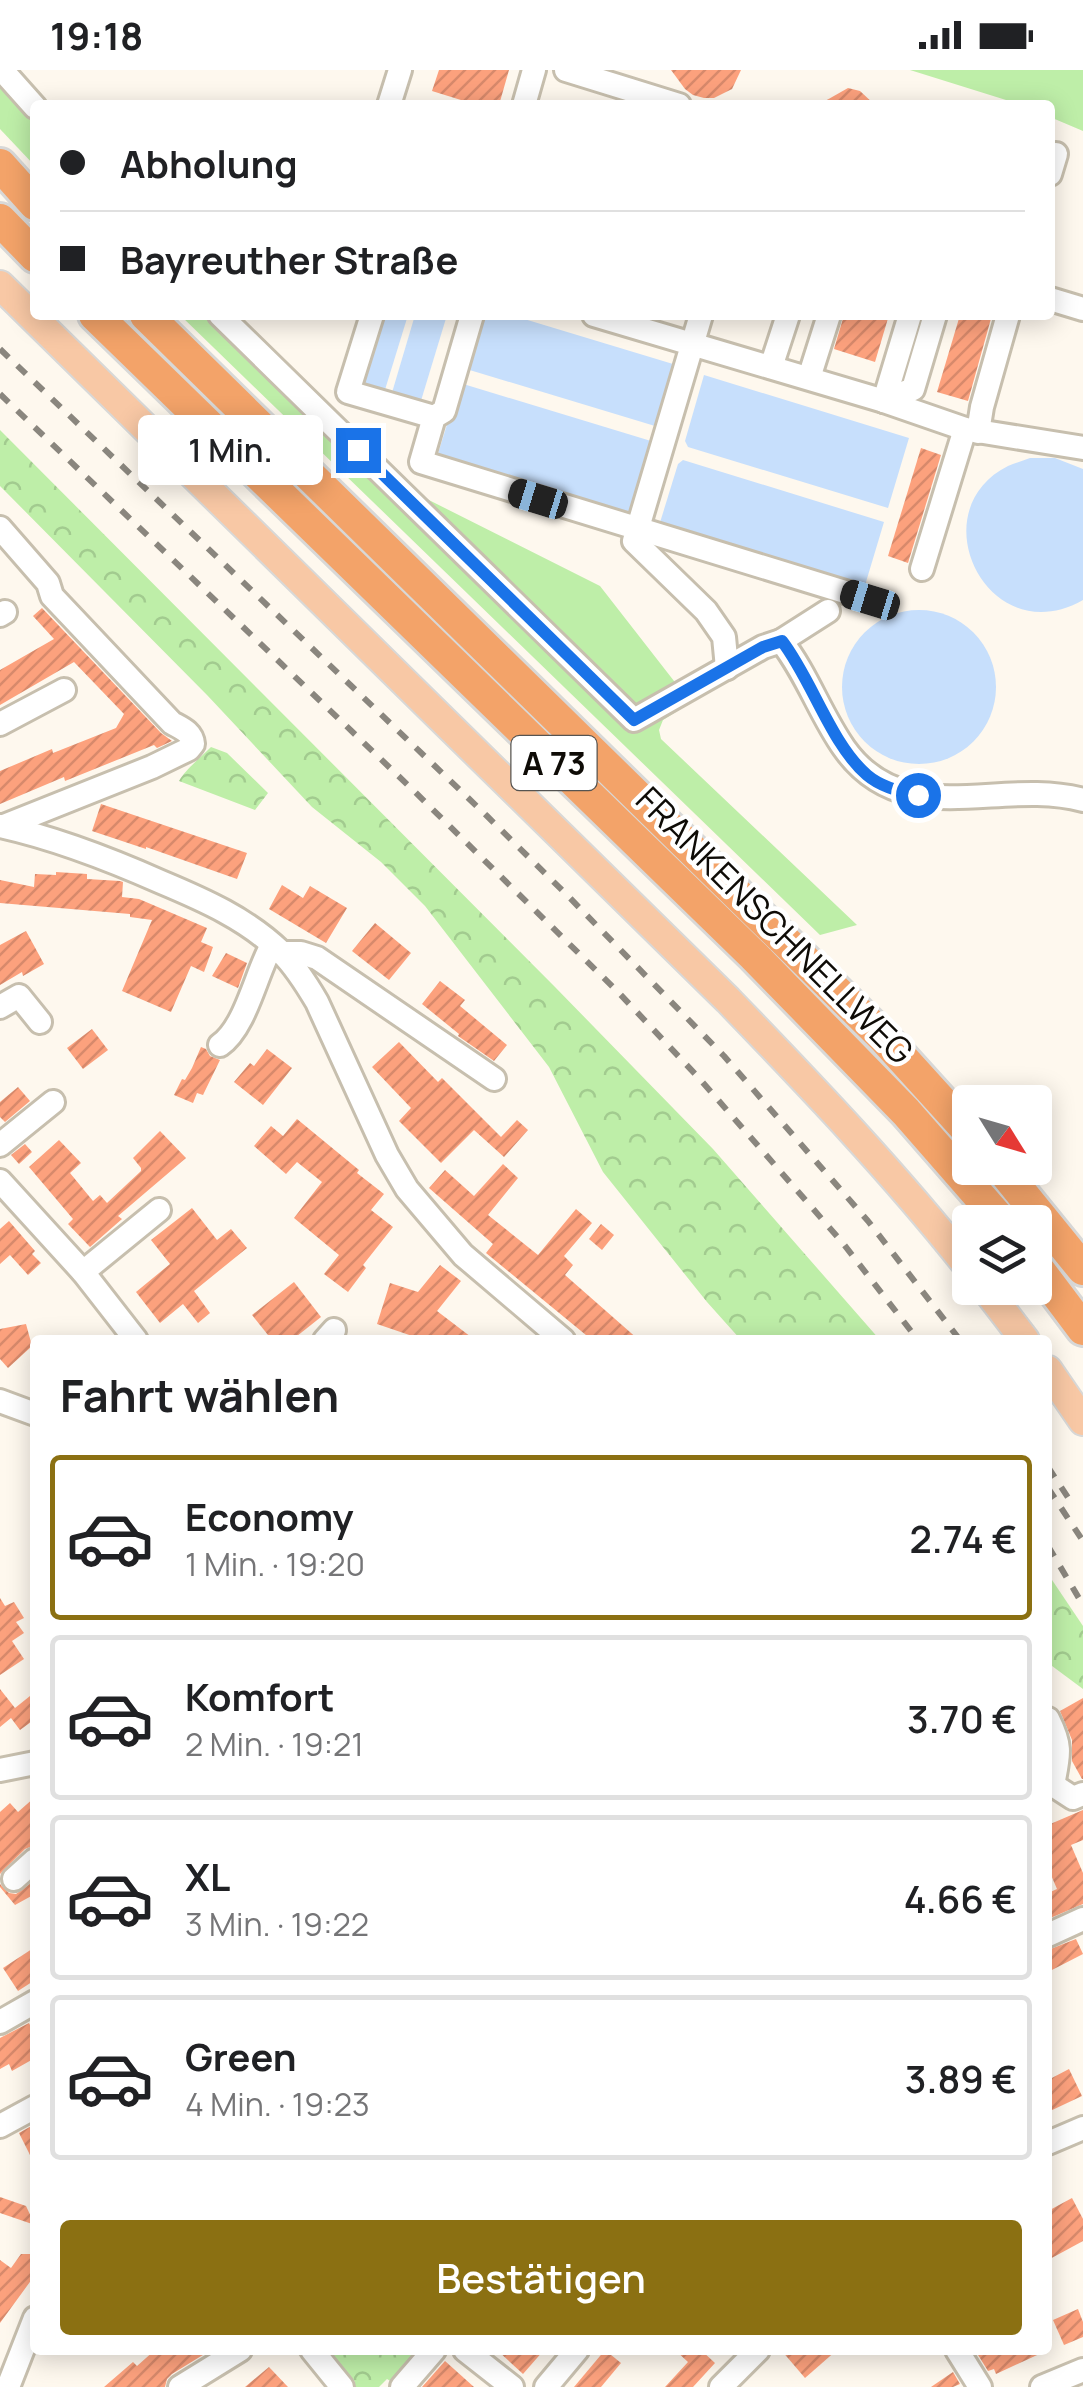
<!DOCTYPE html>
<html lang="de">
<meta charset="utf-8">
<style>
:root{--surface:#fff;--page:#f2f2f2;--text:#202124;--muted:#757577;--line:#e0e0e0;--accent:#8b7012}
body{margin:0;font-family:Manrope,sans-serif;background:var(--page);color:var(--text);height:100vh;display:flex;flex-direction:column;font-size:38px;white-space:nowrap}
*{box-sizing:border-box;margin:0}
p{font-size:32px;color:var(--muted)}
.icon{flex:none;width:55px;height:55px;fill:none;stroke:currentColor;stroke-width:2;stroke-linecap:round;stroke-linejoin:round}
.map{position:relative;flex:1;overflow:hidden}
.drawer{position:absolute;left:30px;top:1265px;width:1022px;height:1020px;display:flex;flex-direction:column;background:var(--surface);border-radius:10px;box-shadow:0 5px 25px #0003}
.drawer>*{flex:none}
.top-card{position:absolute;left:30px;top:30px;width:1025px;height:220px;border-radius:10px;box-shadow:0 5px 25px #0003;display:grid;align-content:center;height:220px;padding:0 30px;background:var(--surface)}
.needle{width:65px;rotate:127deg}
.buttons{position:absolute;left:952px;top:1015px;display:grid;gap:20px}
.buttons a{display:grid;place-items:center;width:100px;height:100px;border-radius:10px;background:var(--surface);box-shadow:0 5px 25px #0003;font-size:50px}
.end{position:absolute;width:45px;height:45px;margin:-22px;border:12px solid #1a73e8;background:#fff;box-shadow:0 0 0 5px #fff}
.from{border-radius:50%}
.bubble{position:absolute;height:70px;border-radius:10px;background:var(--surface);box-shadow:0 5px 25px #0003;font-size:32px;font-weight:600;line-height:70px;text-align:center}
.car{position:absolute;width:30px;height:60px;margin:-30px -15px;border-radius:12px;box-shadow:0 0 8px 2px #0007;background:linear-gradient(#222 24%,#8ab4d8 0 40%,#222 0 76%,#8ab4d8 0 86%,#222 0)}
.top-card b{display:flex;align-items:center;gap:35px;height:95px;font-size:38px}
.top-card b+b{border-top:2px solid var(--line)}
.top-card i{width:25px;height:25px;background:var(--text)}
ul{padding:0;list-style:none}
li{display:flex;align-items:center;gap:30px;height:165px;margin:0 20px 15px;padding:0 10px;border:5px solid var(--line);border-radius:10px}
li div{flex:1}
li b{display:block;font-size:38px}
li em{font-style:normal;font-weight:600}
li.selected{border-color:var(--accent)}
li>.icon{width:90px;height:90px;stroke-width:1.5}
h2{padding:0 30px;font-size:45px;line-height:120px}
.cta{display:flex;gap:20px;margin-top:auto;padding:20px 30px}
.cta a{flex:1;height:115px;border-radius:10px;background:var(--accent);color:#fff;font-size:40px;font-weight:600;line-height:115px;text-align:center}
.status{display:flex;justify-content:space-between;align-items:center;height:70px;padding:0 50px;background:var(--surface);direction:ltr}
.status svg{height:28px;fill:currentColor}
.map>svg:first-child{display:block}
.green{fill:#beeea8}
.forest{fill:url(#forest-crowns)}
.water{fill:#c7dffc}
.building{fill:url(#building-hatch)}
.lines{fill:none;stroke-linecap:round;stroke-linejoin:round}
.minor-casing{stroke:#c7bfae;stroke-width:28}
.major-casing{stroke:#d8d8d7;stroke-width:32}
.highway-casing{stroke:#d8d8d7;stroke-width:38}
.minor{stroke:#fff;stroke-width:22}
.major{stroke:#f8c8a5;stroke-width:28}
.highway{stroke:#f3a369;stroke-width:32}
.rail{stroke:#8a867e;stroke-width:6;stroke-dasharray:12 12;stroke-linecap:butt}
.route{stroke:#1a73e8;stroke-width:12}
.labels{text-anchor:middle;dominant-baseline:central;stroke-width:9;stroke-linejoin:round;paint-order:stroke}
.shield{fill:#fff;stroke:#565451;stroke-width:2.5}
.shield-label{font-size:32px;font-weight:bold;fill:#0e0b06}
.street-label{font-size:35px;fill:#0e0b06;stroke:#fff}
</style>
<div class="status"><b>19:18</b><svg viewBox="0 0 49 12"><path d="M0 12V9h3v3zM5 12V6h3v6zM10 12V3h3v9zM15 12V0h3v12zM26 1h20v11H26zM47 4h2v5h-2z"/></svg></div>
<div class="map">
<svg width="1083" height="2317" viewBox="0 0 1083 2317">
<defs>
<pattern id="forest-crowns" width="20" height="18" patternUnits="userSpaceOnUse" patternTransform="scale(2.5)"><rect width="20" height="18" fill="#beeea8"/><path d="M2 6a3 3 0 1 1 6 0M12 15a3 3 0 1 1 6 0" fill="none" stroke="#a2cb8f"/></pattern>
<pattern id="building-hatch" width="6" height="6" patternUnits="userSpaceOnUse" patternTransform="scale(2.5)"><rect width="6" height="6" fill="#fca17d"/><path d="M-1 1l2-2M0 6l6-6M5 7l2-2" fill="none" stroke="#d7896b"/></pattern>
</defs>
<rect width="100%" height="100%" fill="#fef8ee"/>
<g class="green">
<path d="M0 0 35 35V96L0 59Z"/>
<path d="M910 0H1083V61L1050 47V35H1022Z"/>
<path d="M180 245H229L399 415 600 516 674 611 687 635 663 650 659 660 661 669 857 855 820 865Z"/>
</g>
<g class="forest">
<path d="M0 360 555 917 713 1079 880 1270H741L707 1232 603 1102 549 997 425 836 381 792 312 737 207 625 0 416Z"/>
<path d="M211 677 227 683 268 723 255 740 179 711C185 700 201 687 211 677Z"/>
<path d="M1048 1504 1083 1556V1619L1048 1593Z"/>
<path d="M329 2280H421L392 2312 387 2309 379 2317H352L355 2312Z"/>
</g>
<g class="water">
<path d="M376 245H408L384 323 355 315Z"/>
<path d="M415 245H447L420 334 391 326Z"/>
<path d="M479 245H511L673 294 655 356 463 298Z"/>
<path d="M704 305 909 368 888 438 688 377 685 371Z"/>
<path d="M460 313 651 371 626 452 435 393Z"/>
<path d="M1030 388H1055L1083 399V530C988 584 918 441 1008 396 1015 393 1023 391 1030 388Z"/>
<path d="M683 390 884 452 863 522 658 459 678 394Z"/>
<circle cx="919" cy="617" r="77"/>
</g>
<g class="building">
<path d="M439 0H509L499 35H477L432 21Z"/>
<path d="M671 0H741L732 19 714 28H704L693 25 685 19Z"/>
<path d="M848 18 860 21 875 35H818Z"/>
<path d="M844 245H889L875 292 834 279Z"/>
<path d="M960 245H992L968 331 937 322Z"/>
<path d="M921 378 941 385 908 493 888 486Z"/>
<path d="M42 538 161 663 172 671 157 678 154 675 65 711 64 707 0 734V701L52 679 53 683 116 658 124 644 74 592 0 635V600L54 569 33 546Z"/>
<path d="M101 734 247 783 237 809 146 777V779L92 761Z"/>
<path d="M56 802 87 804V809L120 811 123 812 122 827 139 829 207 858 201 872 213 877 204 902 191 896 171 942 122 921 152 850 130 847V844L0 833V810L34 817 35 804 56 805Z"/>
<path d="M282 815 303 828 310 816 347 838 326 873 269 839Z"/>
<path d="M375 853 411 883 389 910 352 881Z"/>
<path d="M26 861 44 894 23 906 22 902 0 915V875Z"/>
<path d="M226 883 247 893 238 918 212 906Z"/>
<path d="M440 911 465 930 460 936 507 975 494 991 458 966 459 964 422 934Z"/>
<path d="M92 959 108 980 83 999 67 978Z"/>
<path d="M399 972 438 1012 442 1008 501 1067 517 1050 528 1060 504 1087 474 1060 441 1093 399 1051 411 1038 372 997Z"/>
<path d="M201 977 206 979 210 986 220 990 203 1025 197 1023 193 1033 174 1025 182 1009 185 1010 192 998Z"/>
<path d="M267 979 292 998 263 1035 234 1012 250 993 254 996Z"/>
<path d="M18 1017 30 1031 5 1052 0 1047V1032Z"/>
<path d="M297 1049 359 1100 357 1103 384 1124 371 1140 393 1157 363 1195 366 1198 348 1222 324 1204 339 1185 294 1148 322 1112 297 1092 286 1104 254 1076 271 1056 283 1066Z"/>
<path d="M160 1061 186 1088 118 1146 122 1149 90 1177 68 1154 73 1149 29 1097 59 1070 81 1093 70 1103 93 1131 100 1125 107 1133 141 1101V1098L133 1088Z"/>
<path d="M25 1074 32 1082 19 1094 11 1085Z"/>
<path d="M503 1094 518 1108 488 1145 538 1185 576 1139 592 1153 564 1186 573 1195 565 1205 639 1270H592L486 1183 493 1174 429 1118 445 1100 474 1126Z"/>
<path d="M192 1138 217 1170 231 1159 247 1178 194 1221 210 1243 198 1253 183 1234 160 1253 136 1222 170 1194 151 1170Z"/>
<path d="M9 1151 35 1181 32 1184 41 1193 28 1205 10 1185 0 1194V1159Z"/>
<path d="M601 1154 614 1165 602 1180 589 1169Z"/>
<path d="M440 1195 461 1211 437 1241 475 1270H424L377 1254 390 1213 418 1222Z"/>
<path d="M294 1212 321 1247 292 1270H272L252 1245Z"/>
<path d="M26 1254 32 1276 8 1298 0 1289V1259Z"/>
<path d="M0 1528 5 1536 14 1532 24 1548 16 1552 24 1563 12 1571 24 1589 0 1605Z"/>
<path d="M0 1619 15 1638 35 1622V1649L20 1660 11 1648 0 1657Z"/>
<path d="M1083 1628V1709H1082L1072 1691V1670L1060 1641Z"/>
<path d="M35 1727V1775L25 1779 0 1804V1742L10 1733 18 1742Z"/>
<path d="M1083 1740V1770L1071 1775 1083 1803V1834L1048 1849V1823L1057 1819 1048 1798V1755Z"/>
<path d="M35 1810V1824L15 1835 0 1817V1814L9 1823 16 1824Z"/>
<path d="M1076 1869 1083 1884 1048 1902V1880Z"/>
<path d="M35 1877V1910L18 1921 3 1898Z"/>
<path d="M29 1953 35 1965V1988L12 2001 9 1994 0 1999V1968Z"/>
<path d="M1069 1999 1082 2026 1048 2042V2010Z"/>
<path d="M35 2054V2095L19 2063Z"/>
<path d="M0 2127 26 2136 35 2155 0 2143Z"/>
<path d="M1072 2128 1083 2149V2171L1048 2190V2141Z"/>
<path d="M21 2184H35V2205L0 2253V2190L11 2198Z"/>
<path d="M1078 2239 1083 2252V2267L1064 2275 1053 2250Z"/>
<path d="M155 2280H211L172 2304 167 2309 165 2317H104L133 2292 137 2296Z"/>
<path d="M497 2280H544L523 2304Z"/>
<path d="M605 2280 621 2293 601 2317H574Z"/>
<path d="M675 2280H701L715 2293 693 2317H665L688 2292Z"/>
<path d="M781 2280H837L805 2308Z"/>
<path d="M975 2280H1048L996 2304 994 2299 988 2301Z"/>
<path d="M445 2291 474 2317H422Z"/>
<path d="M269 2297 288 2317H245Z"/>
<path d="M953 2302 960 2314 953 2317H931Z"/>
</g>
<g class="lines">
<g class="minor-casing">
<g id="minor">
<path d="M2 0 35 37"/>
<path d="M566 0 679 35"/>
<path d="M389 35 400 0"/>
<path d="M524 35 534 0"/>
<path d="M1050 104 1056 84"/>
<path d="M1050 229 1083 239"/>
<path d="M220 245 634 650 763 577 781 571"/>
<path d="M372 245 348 322 434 347"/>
<path d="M472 245 444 341 434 347 421 392 871 530"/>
<path d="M594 245 884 331 965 359 1083 378"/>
<path d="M701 245 634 471 706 541 724 567 727 598"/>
<path d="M771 297 788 245"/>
<path d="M809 308 829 245"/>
<path d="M884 331 913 319 935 245"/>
<path d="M884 331 910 245"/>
<path d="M978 362 982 337 1008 245"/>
<path d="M0 458 48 513 52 526 172 653C181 658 192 662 193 674L189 679 152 697 4 756"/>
<path d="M922 499 965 359"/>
<path d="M828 541 781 571C807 604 820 644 844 678 904 763 1000 707 1083 730"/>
<path d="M0 545 5 542"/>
<path d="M0 654 64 620"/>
<path d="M0 756C55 768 109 789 161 812 204 830 247 849 281 882 296 897 307 915 317 932L387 1085 407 1119 463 1185 563 1270"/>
<path d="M281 883H301L317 888 494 1009"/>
<path d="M0 937 19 926 40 952"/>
<path d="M220 975C246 957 256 903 272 875"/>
<path d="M0 1075 53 1032"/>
<path d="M0 1111 83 1202 136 1270"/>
<path d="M83 1202 159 1140"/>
<path d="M325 1270 334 1260"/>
<path d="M0 1331 35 1344"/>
<path d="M1048 1649C1062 1677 1059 1684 1053 1715"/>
<path d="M0 1700 35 1693"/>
<path d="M1048 1717 1053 1715 1073 1728 1083 1724"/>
<path d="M14 1809 35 1790"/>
<path d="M1048 1865 1083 1849"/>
<path d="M0 1952 35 1932"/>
<path d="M0 2056 35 2037"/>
<path d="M1048 2073 1083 2058"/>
<path d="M312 2280 342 2317"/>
<path d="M465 2280 512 2317"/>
<path d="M957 2280 980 2317"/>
<path d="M8 2317 35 2248"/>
<path d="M180 2317 240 2280"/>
<path d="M402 2317 434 2280"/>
<path d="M546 2317 577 2280"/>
<path d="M721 2317 758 2280"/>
<path d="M1042 2317 1083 2300"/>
</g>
</g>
<g class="major-casing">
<g id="major">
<path d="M0 215 728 930C811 1016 895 1104 970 1199"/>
<path d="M985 1218 1025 1270"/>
<path d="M1048 1300 1083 1351"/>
</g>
</g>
<g class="highway-casing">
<g id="highway">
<path d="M0 95 35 134"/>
<path d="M0 150 35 186"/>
<path d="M95 245 754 886 906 1042 1002 1152"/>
<path d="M146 245 883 967 970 1063"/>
<path d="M1001 1098 1083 1199"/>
<path d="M1035 1195 1083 1259"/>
</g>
</g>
<use href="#minor" class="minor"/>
<use href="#major" class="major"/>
<use href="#highway" class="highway"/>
<g class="rail">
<path d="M0 279 487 746 568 826 724 986 868 1151 960 1270"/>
<path d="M0 324 412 719 618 922 698 1007 842 1172 918 1270"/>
<path d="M1048 1397 1069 1429"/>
<path d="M1048 1418 1083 1471"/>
<path d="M1048 1476 1083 1535"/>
</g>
</g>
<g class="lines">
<path class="route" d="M358 380 634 650 763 577 782 571C812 610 831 674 867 705 881 717 900 722 918 725"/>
</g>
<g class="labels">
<rect class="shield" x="511.5" y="666" width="85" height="54" rx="8"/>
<g class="shield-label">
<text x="554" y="693">A 73</text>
</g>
<g class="street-label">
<text transform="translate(775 855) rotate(45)">FRANKENSCHNELLWEG</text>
</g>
</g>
</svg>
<div class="buttons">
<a><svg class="needle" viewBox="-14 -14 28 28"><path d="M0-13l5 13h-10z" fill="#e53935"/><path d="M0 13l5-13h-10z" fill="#757577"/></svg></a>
<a><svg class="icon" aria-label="layers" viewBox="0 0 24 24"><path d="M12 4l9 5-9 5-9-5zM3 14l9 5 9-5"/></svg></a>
</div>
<i class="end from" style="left:918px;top:725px"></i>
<i class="end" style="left:358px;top:380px"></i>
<div class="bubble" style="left:138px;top:345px;width:185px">1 Min.</div>
<i class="car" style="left:538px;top:429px;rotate:287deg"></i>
<i class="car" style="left:870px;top:530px;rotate:287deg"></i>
<div class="top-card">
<b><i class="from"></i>Abholung</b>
<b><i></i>Bayreuther Straße</b>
</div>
<section class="drawer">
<h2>Fahrt wählen</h2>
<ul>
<li class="selected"><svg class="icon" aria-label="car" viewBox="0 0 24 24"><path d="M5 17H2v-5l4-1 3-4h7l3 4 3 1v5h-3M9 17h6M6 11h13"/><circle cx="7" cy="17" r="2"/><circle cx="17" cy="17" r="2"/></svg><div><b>Economy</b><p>1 Min. · 19:20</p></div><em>2.74 €</em></li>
<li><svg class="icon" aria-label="car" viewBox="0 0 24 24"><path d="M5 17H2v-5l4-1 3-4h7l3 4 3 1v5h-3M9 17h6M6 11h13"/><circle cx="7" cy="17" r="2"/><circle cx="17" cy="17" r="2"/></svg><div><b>Komfort</b><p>2 Min. · 19:21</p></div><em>3.70 €</em></li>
<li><svg class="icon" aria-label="car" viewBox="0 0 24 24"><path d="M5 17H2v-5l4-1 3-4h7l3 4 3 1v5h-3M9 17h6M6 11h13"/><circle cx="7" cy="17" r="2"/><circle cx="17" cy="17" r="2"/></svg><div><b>XL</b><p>3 Min. · 19:22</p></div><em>4.66 €</em></li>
<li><svg class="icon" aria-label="car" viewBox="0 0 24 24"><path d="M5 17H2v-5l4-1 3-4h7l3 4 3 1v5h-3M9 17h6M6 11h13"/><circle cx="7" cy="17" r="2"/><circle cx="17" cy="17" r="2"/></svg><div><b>Green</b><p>4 Min. · 19:23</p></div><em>3.89 €</em></li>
</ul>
<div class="cta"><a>Bestätigen</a></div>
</section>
</div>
